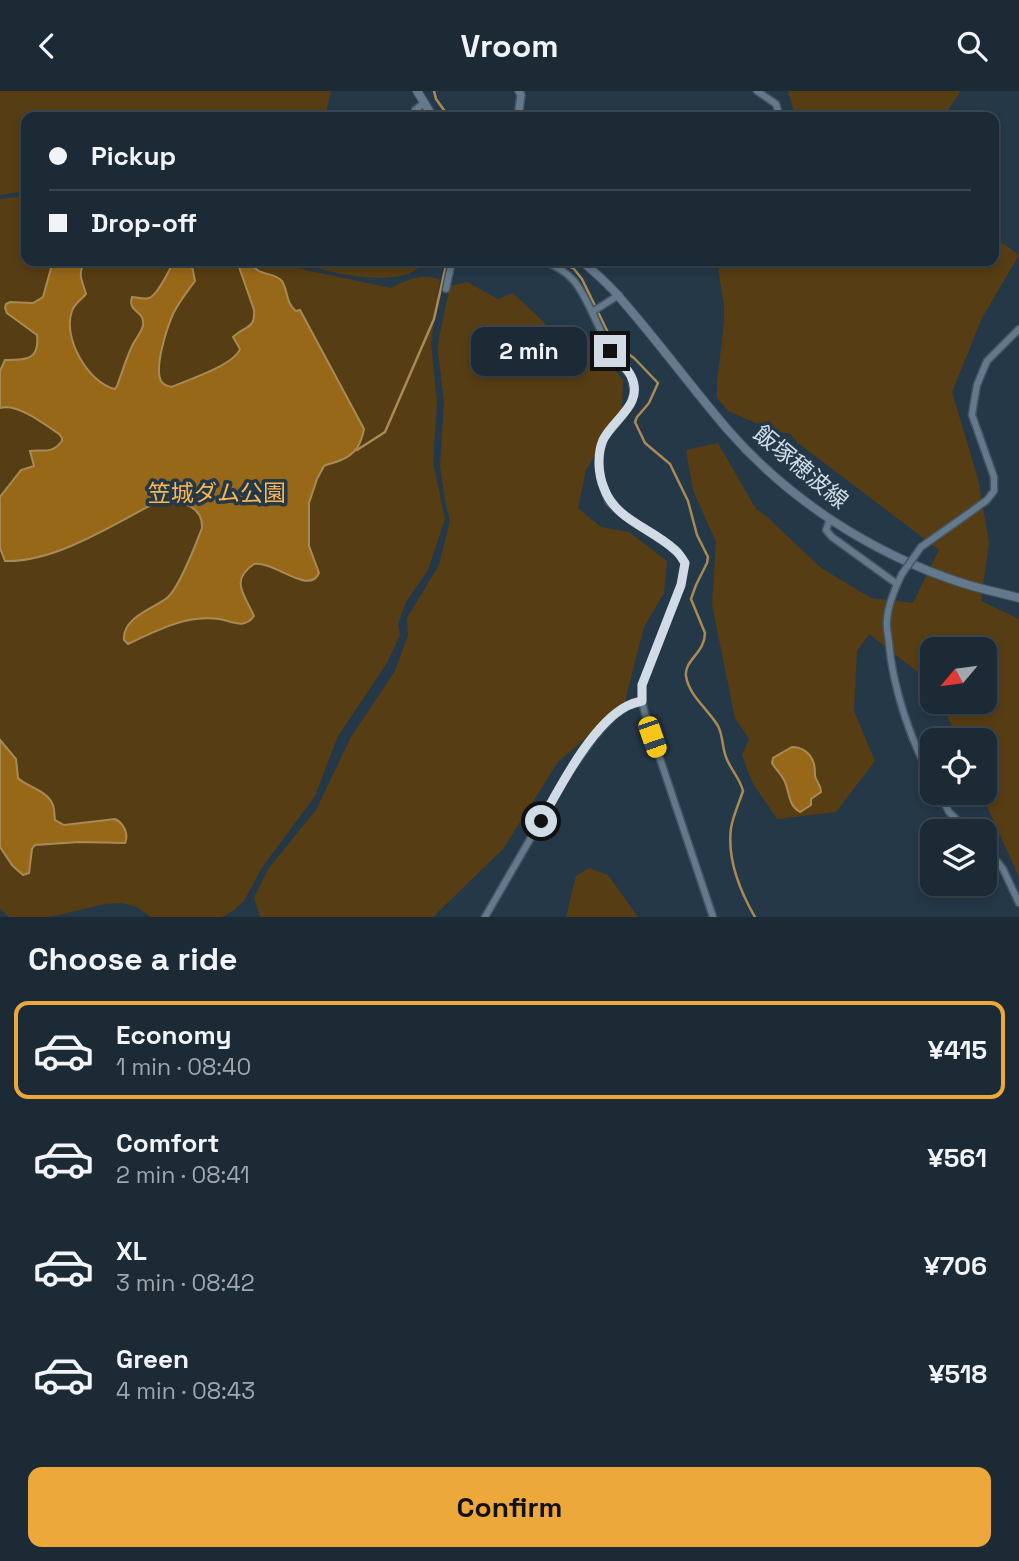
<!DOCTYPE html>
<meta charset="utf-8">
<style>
:root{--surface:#1c2a36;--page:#25323e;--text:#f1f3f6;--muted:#a0a7ad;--line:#3a4651;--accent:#eda83b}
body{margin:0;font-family:"Space Grotesk","Noto Sans JP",sans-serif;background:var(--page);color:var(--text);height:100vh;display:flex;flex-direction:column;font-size:26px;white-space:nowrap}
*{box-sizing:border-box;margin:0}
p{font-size:23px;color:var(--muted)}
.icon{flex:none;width:38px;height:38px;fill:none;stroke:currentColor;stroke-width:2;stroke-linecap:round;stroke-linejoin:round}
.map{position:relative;height:826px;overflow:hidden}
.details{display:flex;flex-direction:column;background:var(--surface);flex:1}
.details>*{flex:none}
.guide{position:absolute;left:21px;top:21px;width:978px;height:154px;border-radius:14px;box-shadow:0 4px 10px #0003,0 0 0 2px var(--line);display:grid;align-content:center;height:154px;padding:0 28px;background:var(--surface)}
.needle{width:46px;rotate:241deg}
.controls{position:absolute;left:920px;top:546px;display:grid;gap:14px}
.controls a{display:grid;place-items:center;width:77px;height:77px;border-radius:14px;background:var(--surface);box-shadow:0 4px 10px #0003,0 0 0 2px var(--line);font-size:35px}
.end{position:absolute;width:32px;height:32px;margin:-16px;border:9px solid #d0dbe6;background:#111;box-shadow:0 0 0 4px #111}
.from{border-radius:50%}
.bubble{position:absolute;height:49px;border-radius:14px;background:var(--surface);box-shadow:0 4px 10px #0003,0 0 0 2px var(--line);font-size:23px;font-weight:700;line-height:49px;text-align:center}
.car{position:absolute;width:21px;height:42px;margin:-21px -10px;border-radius:9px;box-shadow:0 0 5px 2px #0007;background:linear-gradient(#f5c518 24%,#345 0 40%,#f5c518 0 76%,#345 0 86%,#f5c518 0)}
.guide b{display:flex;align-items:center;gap:24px;height:66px;font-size:26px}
.guide b+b{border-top:2px solid var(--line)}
.guide i{width:18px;height:18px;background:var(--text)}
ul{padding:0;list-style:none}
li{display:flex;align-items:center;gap:21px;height:98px;margin:0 14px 10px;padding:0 14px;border:4px solid transparent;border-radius:14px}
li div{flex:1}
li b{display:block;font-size:26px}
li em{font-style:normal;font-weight:700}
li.on{border-color:var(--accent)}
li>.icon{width:63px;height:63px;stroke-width:1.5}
h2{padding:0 28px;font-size:32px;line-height:84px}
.cta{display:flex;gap:14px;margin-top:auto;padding:14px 28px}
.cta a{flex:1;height:80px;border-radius:14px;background:var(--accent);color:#111;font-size:28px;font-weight:700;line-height:80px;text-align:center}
header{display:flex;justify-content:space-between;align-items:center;height:91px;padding:0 28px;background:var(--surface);font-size:32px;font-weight:700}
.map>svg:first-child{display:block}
.green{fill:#573d14}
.water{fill:#976818;stroke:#a88a56;stroke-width:2}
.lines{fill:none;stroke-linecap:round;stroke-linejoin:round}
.stream{stroke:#a88a56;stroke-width:2.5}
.minor-casing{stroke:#435462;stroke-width:9}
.tertiary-casing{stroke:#435462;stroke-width:10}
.secondary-casing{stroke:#435462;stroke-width:10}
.minor{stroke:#647a8c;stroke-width:6}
.tertiary{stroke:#647a8c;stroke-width:7}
.secondary{stroke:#647a8c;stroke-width:8}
.minor-bridge-casing{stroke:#435462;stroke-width:9;stroke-linecap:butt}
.minor-bridge{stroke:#647a8c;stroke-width:6}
.route{stroke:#d0dbe6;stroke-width:9}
.labels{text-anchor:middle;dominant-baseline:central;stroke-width:7;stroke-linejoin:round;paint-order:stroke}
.street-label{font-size:23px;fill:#d0dbe6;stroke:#253848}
.park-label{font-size:23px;fill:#f9b752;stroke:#253848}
</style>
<header><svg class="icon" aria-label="back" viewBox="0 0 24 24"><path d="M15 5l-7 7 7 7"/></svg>Vroom<svg class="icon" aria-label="search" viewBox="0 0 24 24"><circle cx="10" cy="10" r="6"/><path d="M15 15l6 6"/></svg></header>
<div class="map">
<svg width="1019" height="826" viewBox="0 0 1019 826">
<rect width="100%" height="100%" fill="#253848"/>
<g class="green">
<path d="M0 0H331L325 26H26V100L0 104Z"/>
<path d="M788 0H960L959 3 948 19 947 26H796Z"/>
<path d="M26 105V170H291L300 177 310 180 391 197C405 189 426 181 440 189L431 252 437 311 433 371 445 428 428 479 406 511 398 533 400 544 387 572 338 645 315 705 261 778 244 810 233 820 222 826H151L137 816 121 812 105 813 51 826H9L0 818V108Z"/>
<path d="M994 146 1019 164 982 227 952 301 978 388 989 452 981 510 1019 528V786L981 702H985V649H958L941 611H985V558H933V593L869 543 857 560 854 620 875 670 836 721 777 728 752 691 742 664 749 648 735 627 712 514 716 451 693 399 686 359 718 352 756 418 765 424 821 477 871 507 913 512 939 459 798 352 790 343 772 339 728 320 717 307V292L724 231V216L717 170H994Z"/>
<path d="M296 170H430C422 175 411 183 401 185 369 191 325 181 296 170Z"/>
<path d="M467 191 498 208 513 202 555 242 581 240 595 254 623 289 622 319 586 379 578 417 601 436 629 441 667 470 664 502 644 536 624 614 558 671 503 758 433 826H260L254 807 268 778 316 719 351 646 395 580 408 544 407 527 439 474 450 430 445 410 440 375 444 311 438 261 439 247 450 195Z"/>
<path d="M589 777 608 784 638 826H566L576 785Z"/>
</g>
<g class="water">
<path d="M53 170H85C77 185 82 188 86 203 81 209 74 213 72 220 62 246 88 292 115 298L117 295C122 282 126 267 133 253 136 247 142 241 143 234 145 219 127 222 132 206 137 206 144 209 149 207 158 204 169 179 174 170H191L195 190C187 201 179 211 173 223 167 237 154 276 161 290 164 295 166 294 171 296 188 289 234 274 240 258L233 246C244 235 256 238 254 219L237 170H248C252 174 256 179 261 181 268 184 276 183 282 190 288 199 286 213 296 220L300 219 364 338C361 353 356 363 341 369 335 372 330 372 324 375L317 388 309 412V455L319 482C309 505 275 470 254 473 229 490 245 504 254 525 244 539 232 530 219 528 185 524 158 539 128 553L124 549C122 526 154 518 168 506 179 496 196 453 202 437 203 410 171 408 151 414 110 436 52 472 5 470L0 457V406L21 379 34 375 30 360C43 358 51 364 62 350V347L59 343C44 333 18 312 0 317V280L5 269C25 269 40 270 37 244L7 222 5 217 6 213 10 211 33 212 43 206Z"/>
<path d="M0 649 16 668 18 687C27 696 46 699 52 712 55 717 54 723 55 729L64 734 115 728C124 732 129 744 125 752L79 751 35 754 32 758 29 782 23 784 12 774 0 756Z"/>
<path d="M792 656C802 656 811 662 814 673 815 677 815 681 815 685 817 692 821 694 821 701L811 708V714L800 721C788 714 790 703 785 691 782 684 776 679 772 672L773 667Z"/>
</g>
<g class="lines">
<g class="stream">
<path d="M434 0 436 8 449 26"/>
<path d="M559 170 574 178 582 188 613 252 634 267 658 292 649 312 637 326 635 331 645 352 670 373 688 410 697 444 708 466 707 472 696 494 691 508 705 542C705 562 684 569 686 585 689 605 708 618 718 635 723 644 722 656 726 666 730 678 740 687 743 700 739 712 733 725 731 737 727 768 740 800 755 826"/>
<path d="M357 359 385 341 434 228 447 170"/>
</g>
<g class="minor-casing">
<g id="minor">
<path d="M757 0 776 13 780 26"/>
<path d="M415 26V19L424 12"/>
<path d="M544 170C574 183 578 193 592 221"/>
<path d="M446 198 452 170"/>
<path d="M619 204 592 221 610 260 631 285 634 302 631 312 625 321 604 347 600 359 599 376 602 393 609 411 624 424 676 459 685 472 681 494 642 594V610L645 623 713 826"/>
<path d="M830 428 826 439 832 446 897 493"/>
<path d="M921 456 972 420 987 409 994 400V386L972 324 974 311 977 294 987 270 1019 238"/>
<path d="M902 483C896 495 888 515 887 529 886 536 888 544 889 551 892 595 911 651 933 690"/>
<path d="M939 702 949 721 968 740"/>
<path d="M985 755 1003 778 1019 812"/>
<path d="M485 826 569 681 594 646 613 625 627 615 642 610"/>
</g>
</g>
<g class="tertiary-casing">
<path id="tertiary" d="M518 26 521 4 519 0"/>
</g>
<g class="secondary-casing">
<g id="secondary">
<path d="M417 0 433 26"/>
<path d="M582 170C595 182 609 193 620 207 658 250 691 296 728 339 790 410 873 463 962 492 981 498 1000 502 1019 507"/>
</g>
</g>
<use href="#minor" class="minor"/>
<use href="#tertiary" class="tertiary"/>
<use href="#secondary" class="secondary"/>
<g class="minor-bridge-casing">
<path id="minor-bridge" d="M902 483 921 456"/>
</g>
<use href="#minor-bridge" class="minor-bridge"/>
</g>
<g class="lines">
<path class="route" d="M541 730C560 696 592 633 627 615 631 613 637 611 642 610V594L681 494 685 472C682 467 679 462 675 459 652 437 615 429 604 397 598 383 597 363 603 349 613 328 645 313 631 285 627 276 616 268 610 260"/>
</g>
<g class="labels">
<g class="street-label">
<text transform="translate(801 376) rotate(40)">飯塚穂波線</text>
</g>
<g class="park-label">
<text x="217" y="402">笠城ダム公園</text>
</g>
</g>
</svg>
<div class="controls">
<a><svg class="needle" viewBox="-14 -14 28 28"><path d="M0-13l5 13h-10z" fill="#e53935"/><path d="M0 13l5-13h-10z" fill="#a0a7ad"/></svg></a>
<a><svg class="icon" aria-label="locate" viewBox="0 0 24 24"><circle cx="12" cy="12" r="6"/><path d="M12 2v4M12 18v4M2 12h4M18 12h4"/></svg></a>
<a><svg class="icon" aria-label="layers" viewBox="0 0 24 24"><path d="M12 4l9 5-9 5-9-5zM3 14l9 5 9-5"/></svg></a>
</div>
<i class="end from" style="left:541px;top:730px"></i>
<i class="end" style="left:610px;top:260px"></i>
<div class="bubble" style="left:471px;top:236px;width:116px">2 min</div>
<i class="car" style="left:652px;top:646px;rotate:161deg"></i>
<div class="guide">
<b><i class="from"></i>Pickup</b>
<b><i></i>Drop-off</b>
</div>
</div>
<section class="details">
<h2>Choose a ride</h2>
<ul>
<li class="on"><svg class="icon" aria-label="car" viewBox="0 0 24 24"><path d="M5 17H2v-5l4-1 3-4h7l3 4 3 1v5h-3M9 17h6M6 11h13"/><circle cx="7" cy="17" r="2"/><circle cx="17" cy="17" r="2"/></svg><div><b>Economy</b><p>1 min · 08:40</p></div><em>¥415</em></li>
<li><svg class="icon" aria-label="car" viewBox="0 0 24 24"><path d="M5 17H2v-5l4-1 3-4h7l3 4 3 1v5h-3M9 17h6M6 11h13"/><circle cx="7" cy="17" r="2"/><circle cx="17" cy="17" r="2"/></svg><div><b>Comfort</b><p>2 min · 08:41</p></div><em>¥561</em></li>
<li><svg class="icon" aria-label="car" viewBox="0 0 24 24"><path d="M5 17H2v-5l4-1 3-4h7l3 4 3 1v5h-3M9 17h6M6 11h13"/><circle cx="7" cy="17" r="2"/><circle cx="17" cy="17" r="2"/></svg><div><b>XL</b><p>3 min · 08:42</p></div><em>¥706</em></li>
<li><svg class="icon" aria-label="car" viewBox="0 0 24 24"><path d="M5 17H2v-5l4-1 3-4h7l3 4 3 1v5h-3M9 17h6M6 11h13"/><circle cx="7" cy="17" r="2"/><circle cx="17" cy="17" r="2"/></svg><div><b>Green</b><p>4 min · 08:43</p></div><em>¥518</em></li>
</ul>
<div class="cta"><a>Confirm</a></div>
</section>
